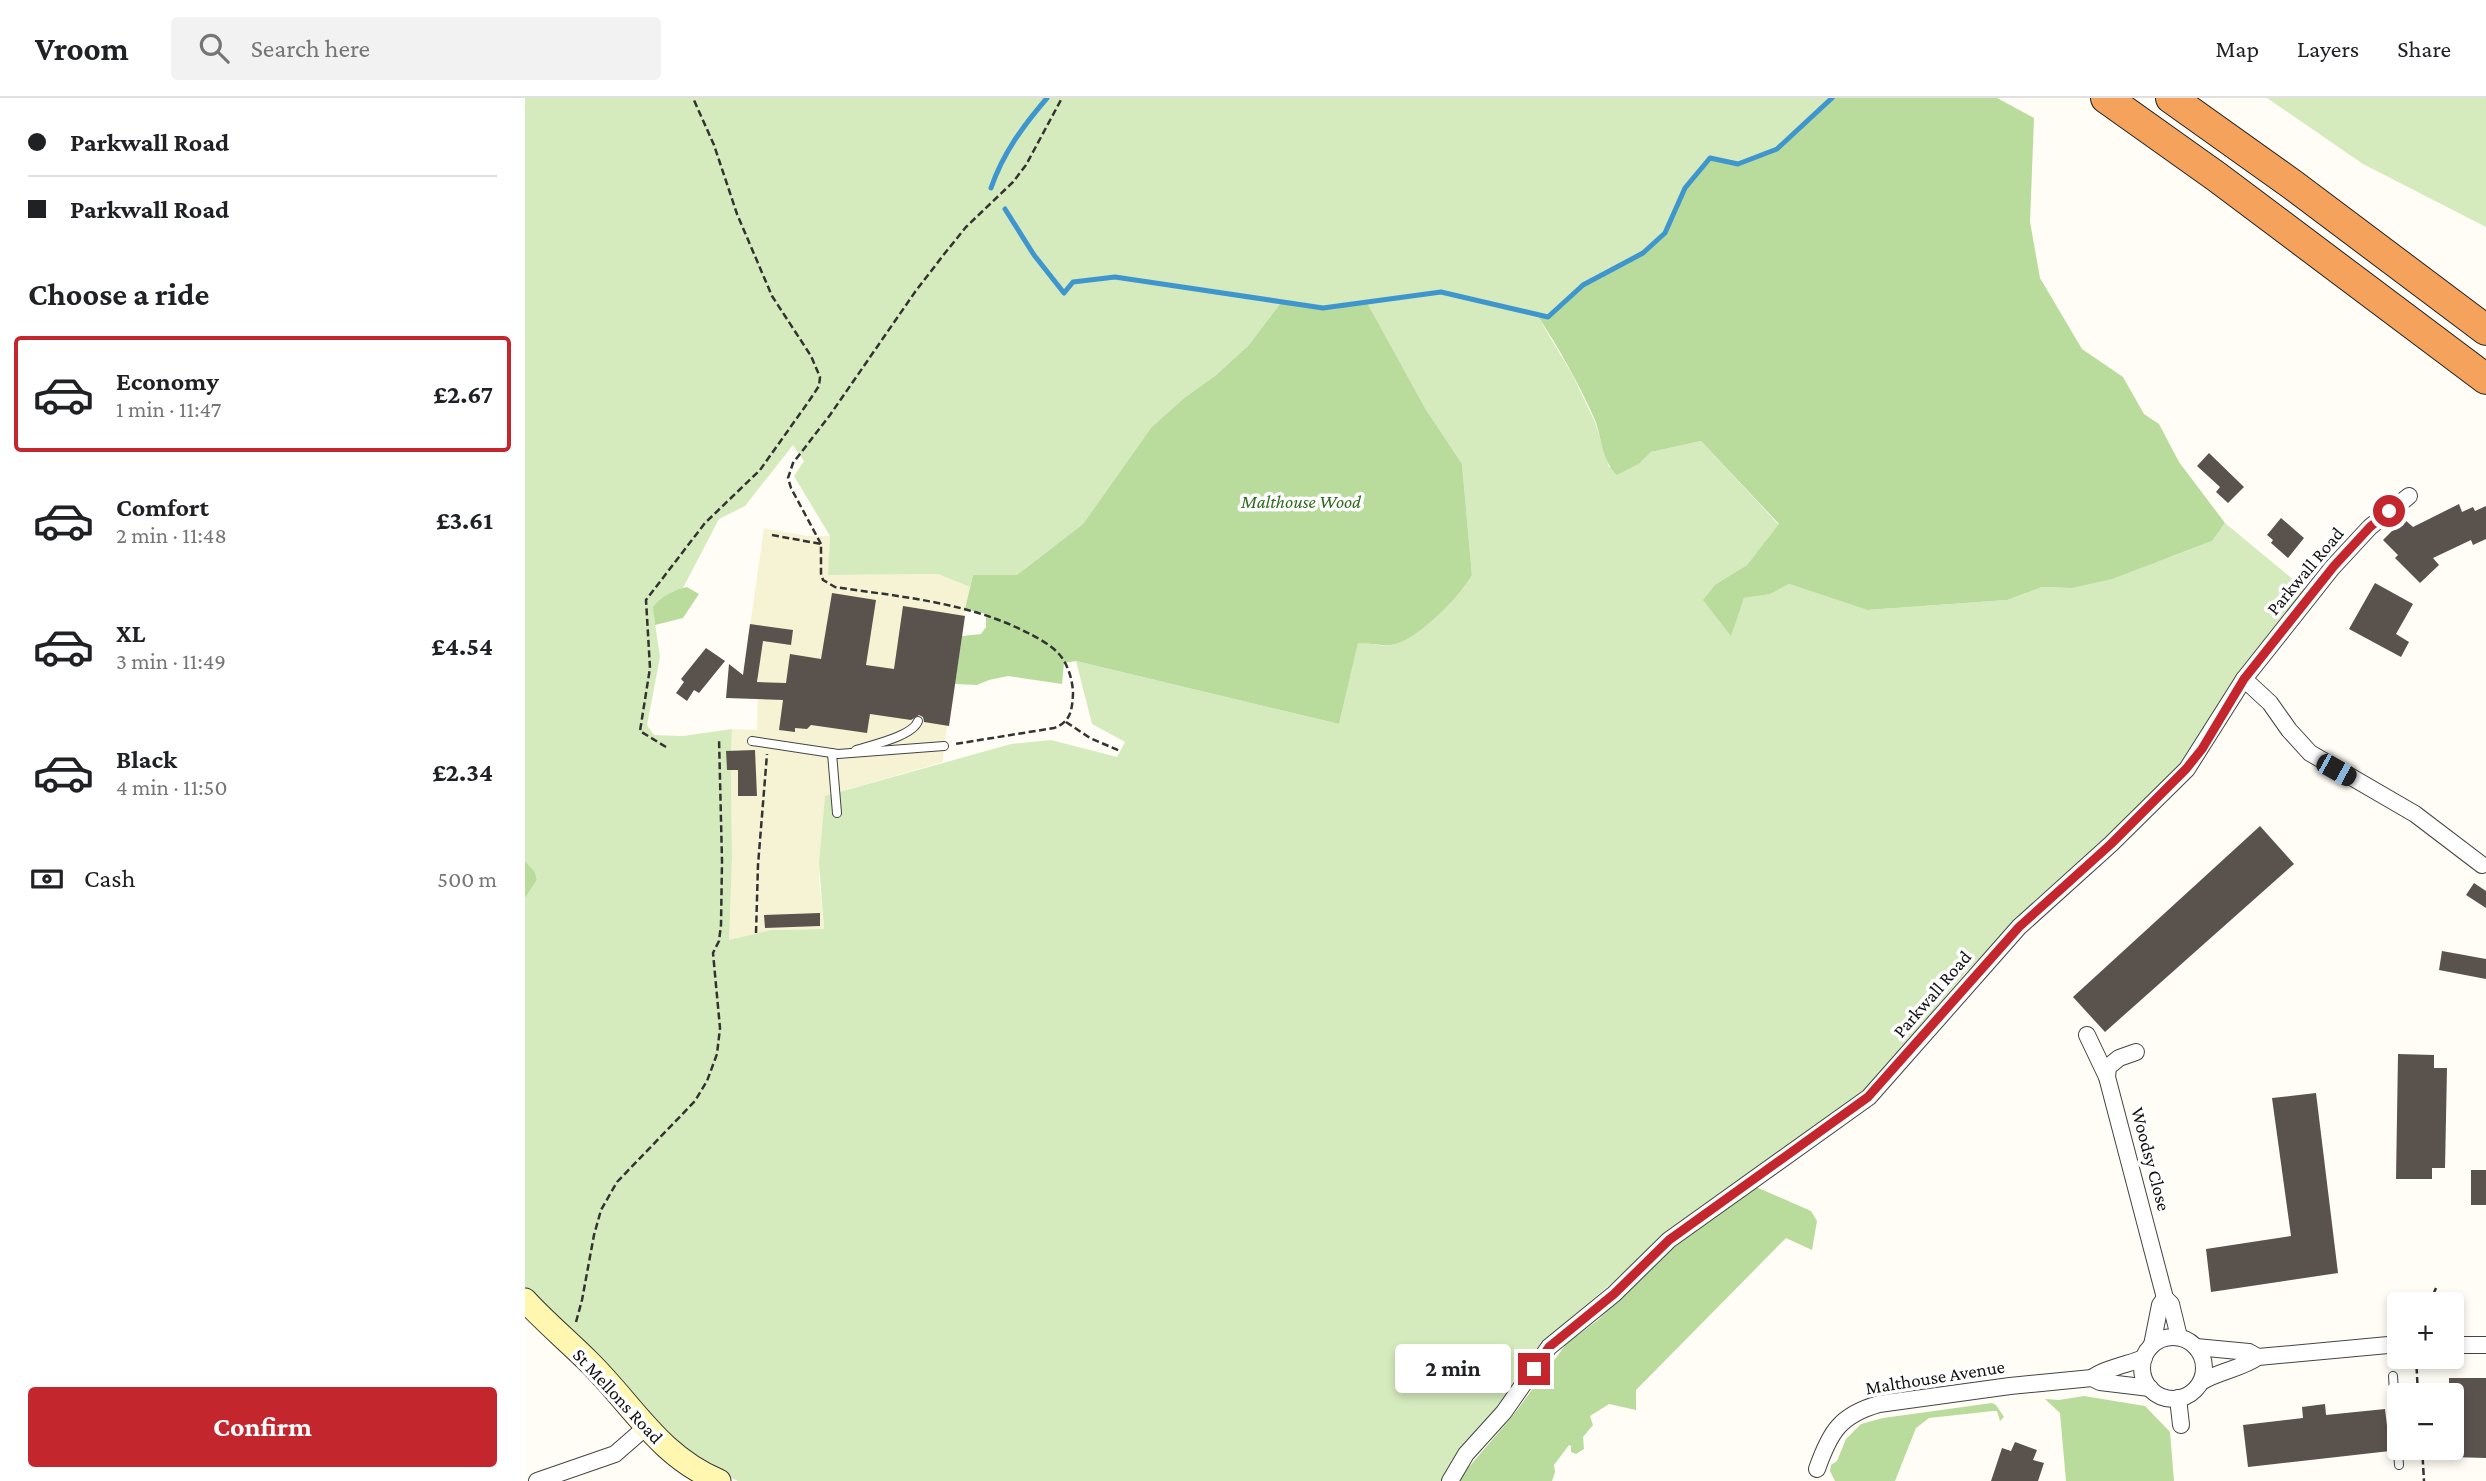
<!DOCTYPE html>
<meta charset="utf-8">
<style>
:root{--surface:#fff;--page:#f2f2f2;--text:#202124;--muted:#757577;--line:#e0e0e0;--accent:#c4262e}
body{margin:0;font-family:"Crimson Pro",serif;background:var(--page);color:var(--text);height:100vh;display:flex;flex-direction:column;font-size:26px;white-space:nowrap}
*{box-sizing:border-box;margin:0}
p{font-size:23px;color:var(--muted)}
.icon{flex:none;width:38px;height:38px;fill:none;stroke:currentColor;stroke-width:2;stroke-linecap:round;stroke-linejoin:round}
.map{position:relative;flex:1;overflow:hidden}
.drawer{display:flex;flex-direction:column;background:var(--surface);width:525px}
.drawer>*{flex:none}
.hud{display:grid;align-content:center;height:154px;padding:0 28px;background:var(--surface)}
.tools{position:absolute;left:1862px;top:1194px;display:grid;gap:14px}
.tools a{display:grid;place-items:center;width:77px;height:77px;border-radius:7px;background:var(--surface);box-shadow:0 4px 10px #0003;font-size:35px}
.end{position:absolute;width:32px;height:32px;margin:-16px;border:9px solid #c4262e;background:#fff;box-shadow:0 0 0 4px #fff}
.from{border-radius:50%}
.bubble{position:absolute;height:49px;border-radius:7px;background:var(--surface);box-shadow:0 4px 10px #0003;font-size:23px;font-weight:700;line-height:49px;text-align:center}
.car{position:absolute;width:21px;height:42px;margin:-21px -10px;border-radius:9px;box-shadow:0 0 5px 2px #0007;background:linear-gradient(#222 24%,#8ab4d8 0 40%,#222 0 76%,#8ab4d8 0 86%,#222 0)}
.hud b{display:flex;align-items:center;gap:24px;height:66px;font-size:26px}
.hud b+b{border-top:2px solid var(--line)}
.hud i{width:18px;height:18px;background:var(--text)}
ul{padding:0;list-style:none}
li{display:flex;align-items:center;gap:21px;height:116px;margin:0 14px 10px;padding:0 14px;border:4px solid transparent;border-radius:7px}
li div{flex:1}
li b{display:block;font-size:26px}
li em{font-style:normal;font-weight:700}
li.active{border-color:var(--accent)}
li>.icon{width:63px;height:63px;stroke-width:1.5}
h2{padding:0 28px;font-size:32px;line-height:84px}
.pay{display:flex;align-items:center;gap:18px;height:77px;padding:0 28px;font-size:26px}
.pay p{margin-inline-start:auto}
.primary-button{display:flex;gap:14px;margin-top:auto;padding:14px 28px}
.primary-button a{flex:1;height:80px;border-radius:7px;background:var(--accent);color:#fff;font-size:28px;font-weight:700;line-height:80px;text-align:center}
header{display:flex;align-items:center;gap:42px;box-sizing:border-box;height:98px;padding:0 35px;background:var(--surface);border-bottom:2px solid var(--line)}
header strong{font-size:33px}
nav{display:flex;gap:38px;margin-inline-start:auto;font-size:24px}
.search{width:490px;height:63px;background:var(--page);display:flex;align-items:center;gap:18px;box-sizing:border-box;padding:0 24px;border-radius:7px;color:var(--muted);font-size:26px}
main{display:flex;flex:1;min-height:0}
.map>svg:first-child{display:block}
.farmland{fill:#f6f3d4}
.green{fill:#d5ebbd;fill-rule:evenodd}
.forest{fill:#b9dc9c}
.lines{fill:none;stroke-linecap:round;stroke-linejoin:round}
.stream{stroke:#3f96cf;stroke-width:5}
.building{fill:#5a524d}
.service-casing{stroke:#444;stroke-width:10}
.minor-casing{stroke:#444;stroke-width:18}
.secondary-casing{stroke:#333;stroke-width:25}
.motorway-casing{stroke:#222;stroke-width:32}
.path{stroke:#333;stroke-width:2.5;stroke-dasharray:7 3.5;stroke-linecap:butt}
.service{stroke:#fff;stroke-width:8}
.minor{stroke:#fff;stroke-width:16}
.secondary{stroke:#fff6b0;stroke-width:23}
.motorway{stroke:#f5a25d;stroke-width:30}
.route{stroke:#c4262e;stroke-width:9}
.labels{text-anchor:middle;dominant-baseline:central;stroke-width:7;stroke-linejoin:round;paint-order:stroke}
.park-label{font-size:19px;font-style:italic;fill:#2f6b1f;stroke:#fff}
.street-label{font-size:19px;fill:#111;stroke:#fff}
</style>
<header>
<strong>Vroom</strong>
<div class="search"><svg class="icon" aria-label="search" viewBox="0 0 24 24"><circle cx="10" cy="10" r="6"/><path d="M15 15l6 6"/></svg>Search here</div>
<nav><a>Map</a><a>Layers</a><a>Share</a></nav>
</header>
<main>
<section class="drawer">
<div class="hud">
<b><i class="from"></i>Parkwall Road</b>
<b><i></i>Parkwall Road</b>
</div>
<h2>Choose a ride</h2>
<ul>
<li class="active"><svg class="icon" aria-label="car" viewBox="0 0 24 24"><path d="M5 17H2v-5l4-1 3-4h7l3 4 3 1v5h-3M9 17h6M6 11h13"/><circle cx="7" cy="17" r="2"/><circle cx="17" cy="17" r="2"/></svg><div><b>Economy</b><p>1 min · 11:47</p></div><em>£2.67</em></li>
<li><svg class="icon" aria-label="car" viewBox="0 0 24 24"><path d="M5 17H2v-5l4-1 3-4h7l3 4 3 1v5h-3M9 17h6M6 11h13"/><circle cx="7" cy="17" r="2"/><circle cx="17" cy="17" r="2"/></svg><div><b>Comfort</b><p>2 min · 11:48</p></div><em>£3.61</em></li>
<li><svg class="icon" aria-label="car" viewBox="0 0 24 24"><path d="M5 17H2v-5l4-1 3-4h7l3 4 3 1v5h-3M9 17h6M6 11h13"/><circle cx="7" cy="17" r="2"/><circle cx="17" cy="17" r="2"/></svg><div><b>XL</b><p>3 min · 11:49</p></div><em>£4.54</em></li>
<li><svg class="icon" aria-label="car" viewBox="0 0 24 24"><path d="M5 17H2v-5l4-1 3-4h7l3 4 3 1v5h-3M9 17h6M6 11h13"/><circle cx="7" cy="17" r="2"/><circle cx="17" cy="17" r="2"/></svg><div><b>Black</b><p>4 min · 11:50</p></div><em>£2.34</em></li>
</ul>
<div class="pay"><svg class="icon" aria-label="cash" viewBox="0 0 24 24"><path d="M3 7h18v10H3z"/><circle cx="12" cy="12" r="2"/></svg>Cash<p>500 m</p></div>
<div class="primary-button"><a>Confirm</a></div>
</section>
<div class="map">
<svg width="1961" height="1383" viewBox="0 0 1961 1383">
<rect width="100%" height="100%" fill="#fffdf5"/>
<path class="farmland" d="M239 430 282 438H305L304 477 413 476 445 489 419 648 418 664 300 698 294 780 299 831 246 832 203 843 207 760 206 672H202L201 653 206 652 207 631 232 632 233 579 218 577Z"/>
<g class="green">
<path d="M0 0H1307L1252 51 1160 90 1140 135 1118 155 1058 187 1023 219 1012 217 1047 276 1070 324 1084 369 1115 365 1126 354 1176 343 1254 427 1222 467 1191 486 1205 537 1219 500 1244 496 1264 486 1342 512 1482 502 1517 489 1547 490 1648 458 1687 443 1700 425 1782 493 1660 665 1600 726 1486 828 1442 873 1345 987 1323 1006 1131 1146 1011 1251 974 1311 917 1383H213C146 1355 109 1291 58 1243 41 1227 19 1215 0 1202V800L12 782 10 774 0 763ZM758 202 798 210 842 206 900 310 937 366 947 477C935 498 891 540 867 547 858 549 843 545 833 544L814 626 551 563 567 626 600 644 592 659 526 642 486 646 300 698 294 765 299 831 246 832 204 842 207 760 206 672 202 671 201 654 206 653 207 631 158 638 129 637 122 627 135 559 129 519 146 494 158 490 194 421 220 408 268 347 279 363 269 378 305 438 303 477 413 476 445 489 448 477H492L558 426 624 333 658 301 691 277 723 248Z"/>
<path d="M1742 0H1961V129L1838 66Z"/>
</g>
<g class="forest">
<path d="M1307 0H1472L1509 20 1505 124 1515 180 1557 251 1598 279 1619 316 1634 326 1654 364 1700 425 1687 443 1587 481 1547 490 1517 489 1482 502 1342 512 1264 486 1245 496 1219 500 1206 538 1178 502 1191 486 1222 467 1254 426 1176 343 1126 354 1115 365 1092 377C1077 363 1077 341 1070 322 1054 286 1034 250 1012 217L1023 219 1058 187 1118 155 1140 135 1160 90 1185 60 1213 66 1252 51Z"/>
<path d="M758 202 798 210 842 205 900 310 937 366 947 477C935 498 891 544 866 547 856 548 843 545 833 545L814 626 551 563 539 565 537 586 483 578 464 582 452 587 430 586 437 538 456 536 461 529V516L440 511 448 477H492L558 426 626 330 658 301 691 277 723 248Z"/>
<path d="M162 489 174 496 158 520 130 527 128 509C137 498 148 492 162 489Z"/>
<path d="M0 763 10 774 12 782 0 800Z"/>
<path d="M1231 1089 1286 1113 1292 1123 1287 1152 1261 1140 1111 1292V1312L1084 1306 1065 1318 1068 1327 1058 1339 1059 1351 1051 1356 1046 1354V1348L1044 1347 1029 1367 1030 1374 1027 1383H917L925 1371 936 1378 986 1320 1042 1245 1073 1222 1116 1178 1160 1140Z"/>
<path d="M1559 1298 1620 1308 1645 1334 1649 1383H1541L1535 1315 1520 1301 1534 1302Z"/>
<path d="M1467 1305 1471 1307 1479 1319 1475 1323 1472 1313H1468L1404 1320 1391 1330 1370 1383H1310L1305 1373 1306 1367 1312 1363 1321 1341 1336 1326 1358 1320Z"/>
</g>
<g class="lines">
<g class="stream">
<path d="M466 90C478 55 498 28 522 0"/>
<path d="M480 111 509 157 539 195 548 184 590 179 798 210 916 194 1023 219 1058 187 1118 155 1140 135 1160 90 1185 60 1213 66 1252 51 1307 0"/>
</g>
</g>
<g class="building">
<path d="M1684 355 1719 389 1703 405 1691 394 1695 389 1672 368Z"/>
<path d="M1934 406 1937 414 1948 409 1950 413 1961 408V441L1948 447 1946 442 1908 460 1914 467 1895 485 1870 460 1873 457 1858 442 1879 421 1888 429Z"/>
<path d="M1756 420 1779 440 1763 460 1746 445 1748 442 1742 437Z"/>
<path d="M1850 485 1888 506 1871 536 1884 544 1876 559 1824 531Z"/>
<path d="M307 495 351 502 341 567 369 571 378 508 440 518 424 628 399 624 398 619 394 617 386 622 345 616 342 635 286 627 282 631 270 630V634L254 632 258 602 201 600 204 566 218 577 225 526 268 532 266 547 238 543 232 584 261 585 265 556 296 561Z"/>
<path d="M181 550 200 563 174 595 169 592 162 603 151 595 159 584 156 581Z"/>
<path d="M230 652 232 698H213V672H202L201 653Z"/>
<path d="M1735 728 1769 766 1580 934 1548 899Z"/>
<path d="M1949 785 1961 793V810L1941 797Z"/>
<path d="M295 815V828L240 830 239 817Z"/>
<path d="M1917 853 1961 861V881L1914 872Z"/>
<path d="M1873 956 1909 957V970H1922L1920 1070H1907V1081H1871Z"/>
<path d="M1791 995 1813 1175 1686 1194 1681 1151 1766 1138 1747 1000Z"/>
<rect x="1946" y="1072" width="15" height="35"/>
<path d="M1924 1280H1961V1360L1927 1359V1297H1924Z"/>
<path d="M1800 1306 1801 1317 1860 1311 1865 1353 1723 1369 1718 1327 1778 1320 1777 1309Z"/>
<path d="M1490 1344 1512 1352 1508 1362 1519 1365 1513 1383H1466L1477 1350 1486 1353Z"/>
</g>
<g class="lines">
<g class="service-casing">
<g id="service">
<path d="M227 643 313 656 419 648"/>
<path d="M331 652C347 647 388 638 393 623"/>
<path d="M307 655 312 715"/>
<path d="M1868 1278 1874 1367"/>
</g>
</g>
<g class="minor-casing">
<g id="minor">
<path d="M1719 581 1745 605 1764 632 1785 655 1890 716 1957 767"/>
<path d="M1562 937 1582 979 1640 1200 1646 1206 1654 1239"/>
<path d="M1582 979 1583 969 1594 960 1611 954"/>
<circle cx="1648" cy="1270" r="31"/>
<path d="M1627 1247 1635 1207 1640 1200"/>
<path d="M1927 1247H1961"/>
<path d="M1671 1249 1724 1254 1733 1259"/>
<path d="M1567 1280C1578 1271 1604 1266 1619 1260"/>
<path d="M1676 1284C1694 1273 1716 1271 1733 1259L1874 1246"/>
<path d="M1653 1300 1656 1327"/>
<path d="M1292 1371C1305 1334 1315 1317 1354 1306L1485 1288 1567 1280 1575 1284 1625 1290"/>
<path d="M12 1383 90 1356 121 1329"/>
<path d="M925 1383 941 1356 979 1314 1024 1249 1089 1196 1144 1142 1344 999 1494 829 1586 746 1662 671 1719 581 1807 470 1845 429 1884 398"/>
</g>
</g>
<g class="secondary-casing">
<path id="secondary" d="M0 1202C20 1224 42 1242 63 1263 108 1307 133 1357 194 1383"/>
</g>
<g class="motorway-casing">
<g id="motorway">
<path d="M1581 0 1692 79 1961 281"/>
<path d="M1646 0 1768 87 1961 232"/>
</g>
</g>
<g class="path">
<path d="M247 437 296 446V476L298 482 310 489C376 499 443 504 503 535 513 540 526 547 534 556 543 566 548 583 548 596 547 612 546 624 529 630L430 646"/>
<path d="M296 446 266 390 263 380 268 365 305 317 390 194 420 155 441 129 488 84 501 67 537 0"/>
<path d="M541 624 565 640 595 653"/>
<path d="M141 649 115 633 125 570 121 502 180 425 235 372 284 303 294 288 295 279 286 258 247 198 212 116 189 47 168 0"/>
<path d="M231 835 233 767 242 656"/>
<path d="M1904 1206 1911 1190"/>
<path d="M51 1224 57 1202 69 1137 76 1112 92 1084 170 1003 182 983 192 956 195 930 188 855 194 843 196 827 197 763 194 640"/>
<path d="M1891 1258 1893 1297"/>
<path d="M1897 1349 1899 1383"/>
</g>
<use href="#service" class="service"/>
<use href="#minor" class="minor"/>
<use href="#secondary" class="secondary"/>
<use href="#motorway" class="motorway"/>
</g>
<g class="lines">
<path class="route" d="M1009 1271 1024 1249 1089 1196 1144 1142 1343 999 1494 829 1586 746 1661 671 1677 651 1719 581 1809 468 1845 429 1864 413"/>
</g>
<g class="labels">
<g class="park-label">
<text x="776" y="403">Malthouse Wood</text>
</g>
<g class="street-label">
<text transform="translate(1780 473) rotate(-50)">Parkwall Road</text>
<text transform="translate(1407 896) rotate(-49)">Parkwall Road</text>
<text transform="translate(1626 1061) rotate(75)">Woodsy Close</text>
<text transform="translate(1410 1279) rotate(-9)">Malthouse Avenue</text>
<text transform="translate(93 1298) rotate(47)">St Mellons Road</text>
</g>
</g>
</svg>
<div class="tools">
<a>+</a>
<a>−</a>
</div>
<i class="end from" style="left:1864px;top:413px"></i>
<i class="end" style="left:1009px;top:1271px"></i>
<div class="bubble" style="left:870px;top:1246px;width:116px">2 min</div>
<i class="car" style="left:1811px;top:672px;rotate:119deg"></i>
</div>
</main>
